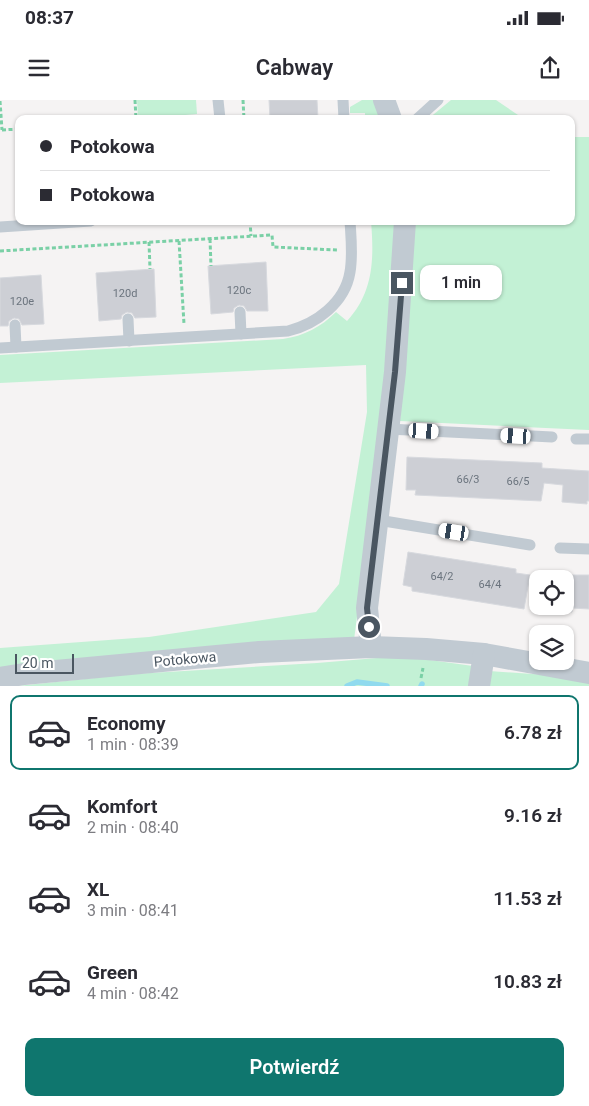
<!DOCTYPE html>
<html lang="pl">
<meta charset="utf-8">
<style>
:root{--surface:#fff;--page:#f7f7f7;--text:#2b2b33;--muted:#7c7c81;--line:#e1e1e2;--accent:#0f766e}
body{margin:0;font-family:Roboto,sans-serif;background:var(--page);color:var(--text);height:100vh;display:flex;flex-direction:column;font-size:19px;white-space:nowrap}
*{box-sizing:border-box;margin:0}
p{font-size:16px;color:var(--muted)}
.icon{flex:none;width:28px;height:28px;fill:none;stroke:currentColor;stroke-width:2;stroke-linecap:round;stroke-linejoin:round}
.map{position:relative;height:586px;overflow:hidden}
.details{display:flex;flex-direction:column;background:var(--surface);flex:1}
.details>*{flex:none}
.top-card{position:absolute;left:15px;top:15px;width:560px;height:110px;border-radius:10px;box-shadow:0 1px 4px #0004;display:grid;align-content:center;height:110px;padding:0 25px;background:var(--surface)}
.tools{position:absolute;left:529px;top:470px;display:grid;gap:10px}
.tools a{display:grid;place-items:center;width:45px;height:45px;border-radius:10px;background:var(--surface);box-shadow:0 1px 4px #0004;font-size:25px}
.scale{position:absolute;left:15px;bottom:12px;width:59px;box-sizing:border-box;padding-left:5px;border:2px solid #4a5661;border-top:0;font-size:14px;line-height:18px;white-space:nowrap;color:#4a5661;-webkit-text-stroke:4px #fff;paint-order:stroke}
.end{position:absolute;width:22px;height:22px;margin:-11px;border:6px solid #4a5661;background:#fff;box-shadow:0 0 0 2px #fff}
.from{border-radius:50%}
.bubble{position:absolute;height:35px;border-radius:10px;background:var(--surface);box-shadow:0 1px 4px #0004;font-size:16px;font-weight:600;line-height:35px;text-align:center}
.car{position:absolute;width:15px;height:30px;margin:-15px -8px;border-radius:6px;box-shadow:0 0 4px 1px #0007;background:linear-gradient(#fff 24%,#345 0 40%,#fff 0 76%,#345 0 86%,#fff 0)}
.top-card b{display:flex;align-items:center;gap:18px;height:48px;font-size:19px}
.top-card b+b{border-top:1px solid var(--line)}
.top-card i{width:12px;height:12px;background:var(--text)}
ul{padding:9px 0 0;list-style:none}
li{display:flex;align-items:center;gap:15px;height:75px;margin:0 10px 8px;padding:0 15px;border:2px solid transparent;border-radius:10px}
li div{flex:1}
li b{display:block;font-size:19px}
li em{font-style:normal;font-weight:600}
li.active{border-color:var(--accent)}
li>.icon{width:45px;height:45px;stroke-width:1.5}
.primary-button{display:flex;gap:10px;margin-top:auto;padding:10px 25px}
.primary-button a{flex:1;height:58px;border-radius:10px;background:var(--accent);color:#fff;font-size:20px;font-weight:600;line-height:58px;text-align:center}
.status{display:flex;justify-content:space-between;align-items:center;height:35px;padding:0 25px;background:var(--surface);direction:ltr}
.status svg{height:14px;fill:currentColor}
header{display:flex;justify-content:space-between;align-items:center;height:65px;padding:0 25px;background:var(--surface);font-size:22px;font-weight:600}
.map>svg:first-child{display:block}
.green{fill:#c3f1d5}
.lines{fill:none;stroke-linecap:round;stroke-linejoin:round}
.stream{stroke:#90daee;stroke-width:5.5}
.building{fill:#cdcfd5;stroke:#d7d9de}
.path{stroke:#7ad0a6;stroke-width:3;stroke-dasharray:4 2.5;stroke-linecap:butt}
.service{stroke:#c1cad2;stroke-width:11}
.minor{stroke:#c1cad2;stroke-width:22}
.route{stroke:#4a5661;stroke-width:6}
.labels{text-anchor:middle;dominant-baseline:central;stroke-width:4.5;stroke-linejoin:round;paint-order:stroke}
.number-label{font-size:11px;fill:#6b747e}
.street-label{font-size:14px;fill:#4a5661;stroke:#fff}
</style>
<div class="status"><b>08:37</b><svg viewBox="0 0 49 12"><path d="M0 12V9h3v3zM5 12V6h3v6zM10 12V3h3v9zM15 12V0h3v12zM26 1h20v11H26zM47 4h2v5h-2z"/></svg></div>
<header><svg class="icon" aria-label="menu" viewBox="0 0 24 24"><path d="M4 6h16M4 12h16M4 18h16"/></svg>Cabway<svg class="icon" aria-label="share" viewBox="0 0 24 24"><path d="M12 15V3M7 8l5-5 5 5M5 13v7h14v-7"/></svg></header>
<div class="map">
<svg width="589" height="586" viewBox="0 0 589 586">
<rect width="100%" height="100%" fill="#f5f3f3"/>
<g class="green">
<path d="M137 0H196L197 14 138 19Z"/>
<path d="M362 0H377L384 19H365V13H350V7Z"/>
<path d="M451 0H496L524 19H428Z"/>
<path d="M571 37H589V330L400 321 413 121H571Z"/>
<path d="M371 121H396L395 170 369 423 354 540 0 571V548L149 537 316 512 339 484 367 312 366 265 0 283V255L283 239C304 236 321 227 336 212L347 221C374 192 374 158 371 121Z"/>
<path d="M401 556 473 566 470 586H17L133 574 317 563Z"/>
<path d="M489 571 575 577 589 580V586H488Z"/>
</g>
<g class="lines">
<g class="stream">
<path d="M347 586 357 582 387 586"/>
<path d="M421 586 422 584"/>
</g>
</g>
<g class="building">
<path d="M269 0H317L318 19H270Z"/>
<path d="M266 162 268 211H247L244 206 239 205 234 208 233 212 211 214 208 166Z"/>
<path d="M154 169 156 217 135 218 132 213 127 212 122 215 121 219 99 221 96 173Z"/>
<path d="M41 175 44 224 22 225 19 219 14 218 9 221 8 226H0V178Z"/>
<path d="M407 357 542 363V368L589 371V401H587V404L562 402 563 385 544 383 541 401 415 395 416 390H406Z"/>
<path d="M408 452 516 469V473L530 475 524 509 412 491V487L403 485Z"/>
<path d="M572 475H589V509L572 508V512L556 511V506H565V479L558 478H572Z"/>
</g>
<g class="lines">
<g class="path">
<path d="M135 0 136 19"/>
<path d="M243 0 244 19"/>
<path d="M0 1 2 30"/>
<path d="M188 19 206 18"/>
<path d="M2 30 19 29"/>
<path d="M250 121 251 136"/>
<path d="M210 139 211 166"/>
<path d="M179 141 184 224"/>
<path d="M149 142 150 169"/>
<path d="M0 151 272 135 273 147 337 150"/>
<path d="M421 578 423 568"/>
</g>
<g class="service">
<path d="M218 0 220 19"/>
<path d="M343 0 344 19"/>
<path d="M417 19 438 0"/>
<path d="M0 127 91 121"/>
<path d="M240 212 241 234"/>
<path d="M128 219 129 241"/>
<path d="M15 225 16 247"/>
<path d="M0 248 288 231C316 224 345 203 350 172 353 155 351 138 350 121"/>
<path d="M388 329 552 337"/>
<path d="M576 339H589"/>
<path d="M378 420 530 445"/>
<path d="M560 448 589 449"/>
</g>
<g class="minor">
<path d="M384 0 391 19"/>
<path d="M371 547 367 508 395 272 405 121"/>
<path d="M0 578 24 574 259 552 371 547 426 549 484 554 589 573"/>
<path d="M479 586 484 554"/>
</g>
</g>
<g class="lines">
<path class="route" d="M369 527 367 508 395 272 402 183"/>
</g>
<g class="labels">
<g class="number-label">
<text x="239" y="190">120c</text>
<text x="125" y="193">120d</text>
<text x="22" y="201">120e</text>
<text x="468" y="379">66/3</text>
<text x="518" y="381">66/5</text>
<text x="442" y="476">64/2</text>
<text x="490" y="484">64/4</text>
</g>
<g class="street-label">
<text transform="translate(185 559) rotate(-5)">Potokowa</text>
</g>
</g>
</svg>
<div class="tools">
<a><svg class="icon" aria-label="locate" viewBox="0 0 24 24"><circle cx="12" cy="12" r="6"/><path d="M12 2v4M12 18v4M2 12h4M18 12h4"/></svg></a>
<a><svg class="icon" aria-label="layers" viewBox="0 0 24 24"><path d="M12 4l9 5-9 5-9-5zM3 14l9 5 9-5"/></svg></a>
</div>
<div class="scale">20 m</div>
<i class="end from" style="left:369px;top:527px"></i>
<i class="end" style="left:402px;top:183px"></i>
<div class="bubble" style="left:420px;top:165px;width:82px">1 min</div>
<i class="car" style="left:424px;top:331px;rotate:93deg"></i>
<i class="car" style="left:516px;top:336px;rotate:273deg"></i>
<i class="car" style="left:454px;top:432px;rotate:279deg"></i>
<div class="top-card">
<b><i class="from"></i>Potokowa</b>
<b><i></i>Potokowa</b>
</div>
</div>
<section class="details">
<ul>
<li class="active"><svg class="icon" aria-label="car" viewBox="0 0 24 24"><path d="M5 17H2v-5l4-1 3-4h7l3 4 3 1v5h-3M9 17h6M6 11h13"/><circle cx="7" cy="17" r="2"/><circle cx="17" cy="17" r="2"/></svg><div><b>Economy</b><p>1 min · 08:39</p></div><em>6.78 zł</em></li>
<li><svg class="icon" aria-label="car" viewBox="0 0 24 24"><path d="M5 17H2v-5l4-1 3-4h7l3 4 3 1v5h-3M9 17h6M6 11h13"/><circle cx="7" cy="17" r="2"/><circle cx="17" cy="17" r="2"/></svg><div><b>Komfort</b><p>2 min · 08:40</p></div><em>9.16 zł</em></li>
<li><svg class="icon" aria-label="car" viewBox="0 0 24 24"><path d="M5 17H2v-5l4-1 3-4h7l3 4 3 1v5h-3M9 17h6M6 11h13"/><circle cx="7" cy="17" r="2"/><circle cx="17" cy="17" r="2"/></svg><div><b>XL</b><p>3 min · 08:41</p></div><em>11.53 zł</em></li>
<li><svg class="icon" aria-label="car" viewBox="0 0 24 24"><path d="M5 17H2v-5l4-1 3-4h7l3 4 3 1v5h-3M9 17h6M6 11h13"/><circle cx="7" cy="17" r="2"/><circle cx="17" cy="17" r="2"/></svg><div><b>Green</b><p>4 min · 08:42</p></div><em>10.83 zł</em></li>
</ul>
<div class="primary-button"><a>Potwierdź</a></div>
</section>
